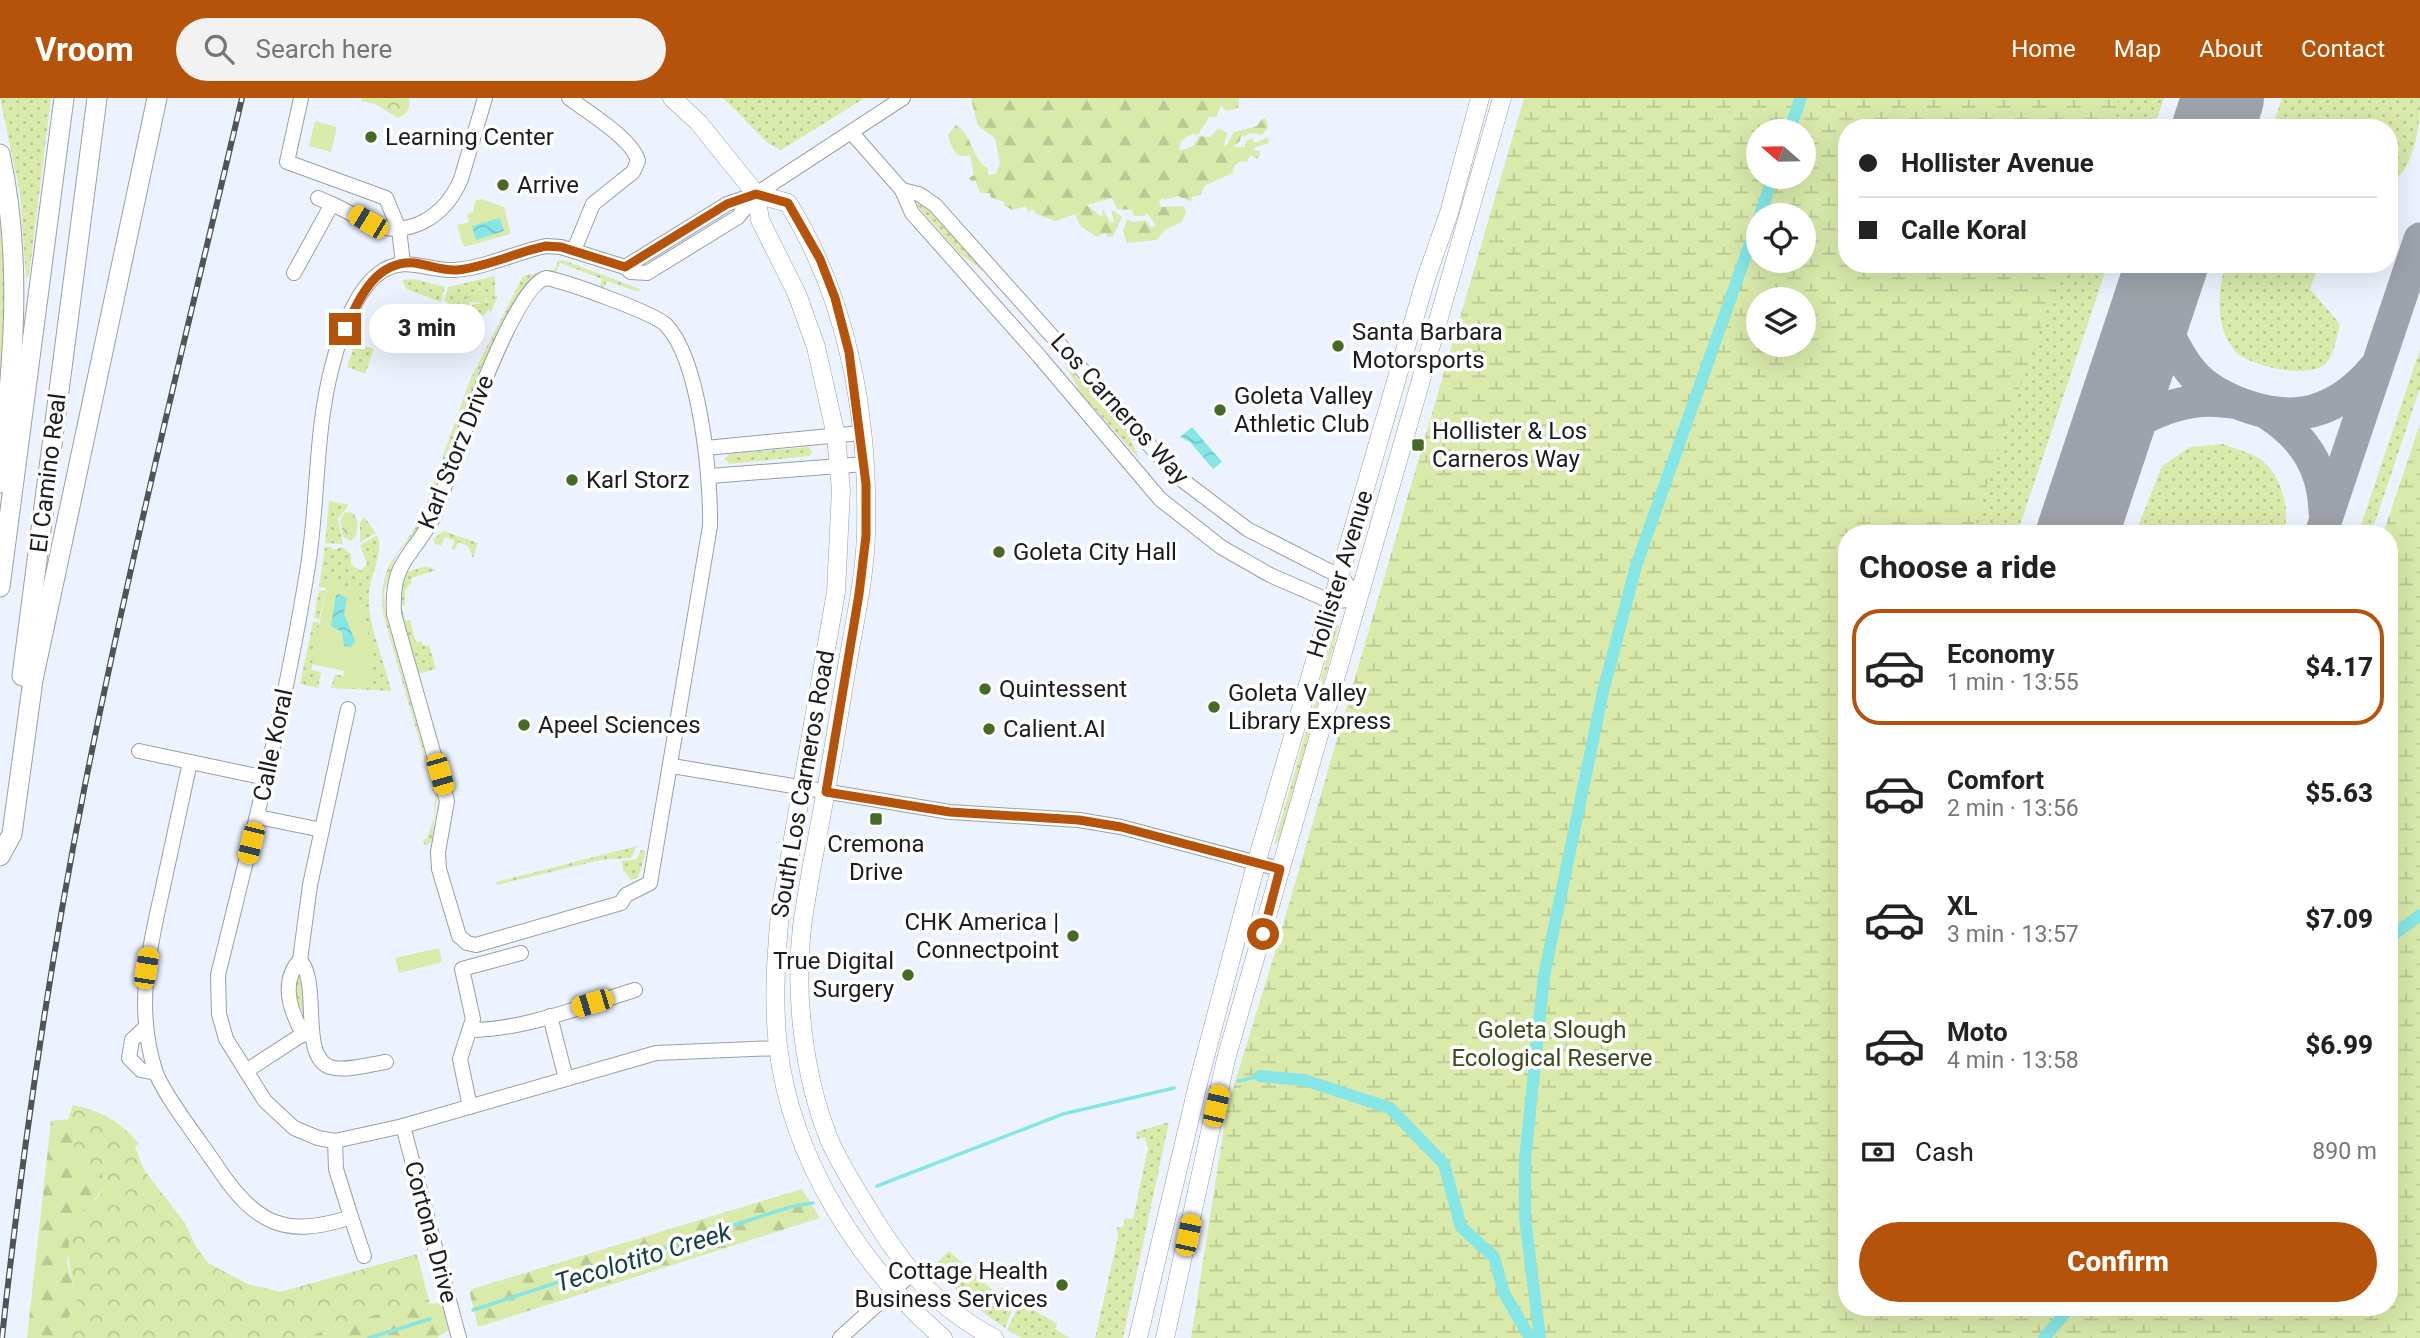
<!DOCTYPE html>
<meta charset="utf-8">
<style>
:root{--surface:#fff;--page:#f2f2f2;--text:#222;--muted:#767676;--line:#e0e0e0;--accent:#b45309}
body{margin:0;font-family:Roboto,sans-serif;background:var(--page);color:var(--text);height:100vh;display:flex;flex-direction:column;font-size:26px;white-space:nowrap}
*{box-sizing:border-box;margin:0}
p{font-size:23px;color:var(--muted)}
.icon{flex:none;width:38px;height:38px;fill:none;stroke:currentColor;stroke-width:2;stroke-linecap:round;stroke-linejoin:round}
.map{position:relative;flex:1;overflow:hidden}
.sheet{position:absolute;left:1838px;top:427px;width:560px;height:791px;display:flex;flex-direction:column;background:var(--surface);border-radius:28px;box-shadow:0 7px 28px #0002}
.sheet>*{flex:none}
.guide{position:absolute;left:1838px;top:21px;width:560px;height:154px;border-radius:28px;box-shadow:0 7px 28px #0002;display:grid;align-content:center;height:154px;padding:0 21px;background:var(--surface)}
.needle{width:46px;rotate:290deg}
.controls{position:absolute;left:1746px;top:21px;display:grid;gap:14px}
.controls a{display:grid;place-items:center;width:70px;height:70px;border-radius:50%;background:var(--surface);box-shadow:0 7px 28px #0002;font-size:35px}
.end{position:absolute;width:32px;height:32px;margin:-16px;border:9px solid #b45309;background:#fff;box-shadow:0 0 0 4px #fff}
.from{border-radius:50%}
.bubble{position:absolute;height:49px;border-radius:24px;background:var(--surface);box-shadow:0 7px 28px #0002;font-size:23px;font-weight:800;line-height:49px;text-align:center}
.car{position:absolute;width:21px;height:42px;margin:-21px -10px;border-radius:9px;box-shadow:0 0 5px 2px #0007;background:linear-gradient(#f5c518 24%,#345 0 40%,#f5c518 0 76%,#345 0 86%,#f5c518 0)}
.guide b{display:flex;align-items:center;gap:24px;height:66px;font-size:26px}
.guide b+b{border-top:2px solid var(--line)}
.guide i{width:18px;height:18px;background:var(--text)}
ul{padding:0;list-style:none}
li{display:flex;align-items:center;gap:21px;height:116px;margin:0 14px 10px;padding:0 7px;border:4px solid transparent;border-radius:28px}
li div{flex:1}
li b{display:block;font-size:26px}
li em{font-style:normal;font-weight:800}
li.current{border-color:var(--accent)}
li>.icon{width:63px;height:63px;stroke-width:1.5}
h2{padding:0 21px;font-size:32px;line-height:84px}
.pay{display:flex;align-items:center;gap:18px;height:77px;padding:0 21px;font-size:26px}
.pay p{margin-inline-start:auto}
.cta{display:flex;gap:14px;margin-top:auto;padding:14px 21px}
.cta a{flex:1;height:80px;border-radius:42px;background:var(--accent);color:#fff;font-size:28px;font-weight:800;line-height:80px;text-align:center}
header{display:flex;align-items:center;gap:42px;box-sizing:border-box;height:98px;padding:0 35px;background:var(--accent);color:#fff}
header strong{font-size:33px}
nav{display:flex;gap:38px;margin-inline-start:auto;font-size:24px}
.search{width:490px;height:63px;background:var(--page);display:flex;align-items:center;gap:18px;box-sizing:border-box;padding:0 24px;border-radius:38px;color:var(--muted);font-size:26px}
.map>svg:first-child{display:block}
.grass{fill:url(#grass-dots)}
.forest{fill:url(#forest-firs)}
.wetland{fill:url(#wetland-marsh);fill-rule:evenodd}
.park{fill:url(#park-crowns)}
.pitch{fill:#d9eaab}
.water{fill:url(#water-waves)}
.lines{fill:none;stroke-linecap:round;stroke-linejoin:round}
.stream{stroke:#86e6e6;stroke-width:3.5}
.canal{stroke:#86e6e6;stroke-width:12}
.taxiway{stroke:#9ea3ab;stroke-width:33}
.runway{stroke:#9ea3ab;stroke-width:82}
.minor-casing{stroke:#999ea9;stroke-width:16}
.major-casing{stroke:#999ea9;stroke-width:19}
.highway-casing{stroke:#999ea9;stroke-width:21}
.minor{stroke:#fff;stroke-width:14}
.major{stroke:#fff;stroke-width:18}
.highway{stroke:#fff;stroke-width:19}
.rail-casing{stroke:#505358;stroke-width:6}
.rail{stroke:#fff;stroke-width:3.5;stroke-dasharray:10;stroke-linecap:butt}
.route{stroke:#b45309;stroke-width:9}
.poi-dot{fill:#456a23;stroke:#fff;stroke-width:2.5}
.labels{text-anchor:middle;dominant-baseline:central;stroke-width:7;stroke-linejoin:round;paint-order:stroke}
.poi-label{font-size:24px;fill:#1a1c20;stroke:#fff;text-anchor:start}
.street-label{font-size:24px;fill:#1a1c20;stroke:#fff}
.park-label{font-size:24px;fill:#3e4918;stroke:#fff}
.water-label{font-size:26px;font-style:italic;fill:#123f40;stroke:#fff}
</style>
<header>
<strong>Vroom</strong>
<div class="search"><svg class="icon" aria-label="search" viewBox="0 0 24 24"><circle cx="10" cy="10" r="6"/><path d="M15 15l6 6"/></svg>Search here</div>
<nav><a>Home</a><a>Map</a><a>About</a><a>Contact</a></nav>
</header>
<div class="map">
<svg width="2420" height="1240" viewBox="0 0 2420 1240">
<defs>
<pattern id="grass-dots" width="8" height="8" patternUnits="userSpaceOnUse" patternTransform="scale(1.75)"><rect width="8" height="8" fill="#d9eaab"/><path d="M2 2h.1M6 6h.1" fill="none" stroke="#bac893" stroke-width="1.8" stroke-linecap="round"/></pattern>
<pattern id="forest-firs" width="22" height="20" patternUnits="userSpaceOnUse" patternTransform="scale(1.75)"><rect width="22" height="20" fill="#d9eaab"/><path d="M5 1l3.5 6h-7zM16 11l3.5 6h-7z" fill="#bac893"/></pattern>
<pattern id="wetland-marsh" width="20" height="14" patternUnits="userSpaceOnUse" patternTransform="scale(1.75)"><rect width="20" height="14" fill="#d9eaab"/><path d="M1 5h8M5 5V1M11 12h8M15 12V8" fill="none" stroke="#bac893"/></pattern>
<pattern id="park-crowns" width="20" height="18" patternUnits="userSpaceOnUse" patternTransform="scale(1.75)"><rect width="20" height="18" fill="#d9eaab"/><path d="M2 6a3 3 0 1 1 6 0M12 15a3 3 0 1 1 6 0" fill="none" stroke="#bac893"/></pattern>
<pattern id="water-waves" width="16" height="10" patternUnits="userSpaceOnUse" patternTransform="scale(1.75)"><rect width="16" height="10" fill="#86e6e6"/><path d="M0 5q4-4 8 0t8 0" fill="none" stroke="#73c5c5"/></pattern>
</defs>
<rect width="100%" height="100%" fill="#edf3fe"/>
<g class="grass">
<path d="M0 0H51L29 178 26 180 20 95Z"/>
<path d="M723 0H865L781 52 769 46Z"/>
<path d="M2116 0H2164L2154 30H2106Z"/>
<path d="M2282 0H2420C2420 30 2415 69 2389 88V30H2272Z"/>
<path d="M0 98C12 170 7 242 0 314Z"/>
<path d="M918 103 934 112 986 171 983 173 959 155 918 108Z"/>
<path d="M563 162 640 191 638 194 607 183 604 190 600 188 602 181 560 165 556 175 538 176 526 185 480 271 429 411 415 435 396 458 384 493 386 518 437 698 432 743 425 748 423 742 427 740 434 720 435 698 383 516C378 460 401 460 422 417L470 282 523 178 555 171 558 163Z"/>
<path d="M2058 166H2108L2017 436H1966Z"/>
<path d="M2226 166H2319L2310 191 2340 226C2337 237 2335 254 2328 263 2315 283 2251 269 2236 254 2215 232 2217 193 2226 166Z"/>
<path d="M495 178V197L498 198 491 214 488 212 483 218 471 215 472 207 487 204 486 193 466 201 470 206 469 215 444 203 448 189Z"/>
<path d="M415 181 445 189 441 204 406 191 402 182Z"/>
<path d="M355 245 374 251 365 276 347 269Z"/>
<path d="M2420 251V290L2371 436H2358Z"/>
<path d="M1064 265 1128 336 1140 362 1080 294Z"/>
<path d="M2223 346C2234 351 2250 354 2260 361 2281 376 2292 412 2283 436H2135L2162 368 2190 349Z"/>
<path d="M809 349 812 354 809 358 729 366 725 361 729 356Z"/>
<path d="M329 403 349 407 338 421 343 446 325 445Z"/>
<path d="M364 419 376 435 360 444V425Z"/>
<path d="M444 433 478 445 473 460 468 448 458 444 455 452 452 451 454 443 445 439 441 448 435 446 433 441Z"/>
<path d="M377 437C385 455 369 477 369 498 368 531 385 562 391 593L331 590 335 576 343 578V584L367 589 338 489 329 480 326 490 319 489 325 448 332 449V452L342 449 351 456V466L361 473 367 466 360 447Z"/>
<path d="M426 468 436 472 410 481 412 484 405 493V507L401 508 406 523 410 522 416 544 422 543 423 548 429 547 436 571 418 576 398 506 404 475Z"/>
<path d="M319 492 325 493 319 522 314 519Z"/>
<path d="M313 524H319L318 547 311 572 321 574 318 590 300 586Z"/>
<path d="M1336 527 1339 528 1281 740 1274 747Z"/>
<path d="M637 748 631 760 601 762 497 787 496 784Z"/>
<path d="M641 752 646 753 638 780 631 782 623 772 622 763 637 761Z"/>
<path d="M297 879H300L306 923 296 901Z"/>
<path d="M1169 1024 1123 1240H1095L1118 1139 1117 1129H1123L1125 1120 1133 1121 1148 1050 1145 1040 1137 1041 1136 1034Z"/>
<path d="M949 1153 997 1196 1004 1188 1001 1196 1004 1202 1016 1201 1005 1230 969 1204 932 1169Z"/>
<path d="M1020 1205 1057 1225 1056 1232 1070 1240H1022L1007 1232Z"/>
</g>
<g class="forest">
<path d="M971 0H1239L1238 10 1227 13 1221 8 1216 19H1209L1198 37 1192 36 1181 43 1179 53 1193 48 1199 38 1210 39 1218 30 1227 35 1224 48H1226L1234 34 1257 28 1262 21 1266 20 1268 29 1262 37 1250 35 1244 39 1241 37 1240 43 1232 49H1245L1246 43 1252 40 1255 45 1268 39 1269 45 1255 49 1254 52 1261 53 1257 61 1250 57 1247 64H1239L1234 68 1233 75 1204 88 1201 97 1192 99 1191 104 1178 98 1164 102 1162 100 1159 103 1161 109 1183 108 1186 114 1182 124 1165 132 1157 142 1127 145 1123 133 1127 121 1132 124 1145 122 1151 129 1156 128 1147 115 1145 118H1134L1132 112 1117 111 1112 100 1087 107 1102 119 1103 111 1111 125 1114 124 1111 111 1122 119 1113 138 1108 139 1105 135 1097 139 1080 128 1075 116 1056 123 1036 116 1033 111 1028 114 1026 108 1013 112 1004 108 1005 104 991 100 990 95H980L975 82 972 84 969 80 974 77 970 57C955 62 951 49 948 37L956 27C973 37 972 63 988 70V77L996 76 1000 65 995 40 978 28Z"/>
<path d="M68 1021 75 1035 73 1056 83 1067 102 1075 105 1090 83 1113 67 1164 77 1203 58 1240H27L51 1023Z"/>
<path d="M802 1091 820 1120 478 1229 470 1196 472 1191Z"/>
<path d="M422 1202 430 1206 446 1204 451 1230 437 1240H303Z"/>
</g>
<path class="wetland" d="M1524 0H2119L2109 30H1846V166H2062L1970 436H1846V1209H2389V436H2383L2420 326V1240H1191L1227 1010 1272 864ZM1759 33H1804V79H1759ZM1759 117H1804V163H1759ZM1759 201H1804V247H1759Z"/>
<g class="park">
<path d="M362 0H409C411 10 407 16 398 20L375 6 361 3Z"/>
<path d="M482 192 487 195 485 205 466 204 468 199Z"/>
<path d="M345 414 353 415C360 422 359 437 351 443L343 439 340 422Z"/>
<path d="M73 1007C102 1013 120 1023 139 1046L135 1049 144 1072 185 1125 195 1147 208 1165 248 1186 280 1194 417 1156 430 1206 422 1202 303 1240H58L77 1203C70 1173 60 1140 82 1114 89 1105 99 1100 105 1090L102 1075 83 1067 73 1056 75 1035 68 1021Z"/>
</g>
<g class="pitch">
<path d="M315 23 337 29 331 54 309 48Z"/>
<path d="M481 101 504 109 511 136 464 149 457 127 469 124 467 116 473 114 475 103Z"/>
<path d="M333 479 338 489 357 493 374 558 368 590 342 585 344 573 312 566C317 538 322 512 327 483Z"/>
<path d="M439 850 442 864 399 875 395 860Z"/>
</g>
<g class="water">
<path d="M500 120 504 133 476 142 472 128Z"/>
<path d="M1192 329 1222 364 1213 371 1190 344 1180 339Z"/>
<path d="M339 496 347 500 344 516 355 543 351 549 344 548 342 534 331 528 336 497Z"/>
</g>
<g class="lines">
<g class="stream">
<path d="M1238 983 1260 978"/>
<path d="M877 1088 1063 1016 1174 990"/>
<path d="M473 1212 790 1109 813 1105"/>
<path d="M369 1240 430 1221"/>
</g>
<g class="canal">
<path d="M1789 33 1801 0"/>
<path d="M1760 117 1773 79"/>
<path d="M2389 840 2420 817"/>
<path d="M1260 978 1304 982 1390 1010 1444 1066 1461 1129 1494 1159 1504 1195 1530 1240"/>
<path d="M1540 1240 1525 1120V1062L1544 878 1603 594 1636 468 1759 120"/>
<path d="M2044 1240 2070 1209"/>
</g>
<g class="taxiway">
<path d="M2153 206C2166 229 2176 257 2194 277 2209 293 2228 302 2249 309 2300 326 2340 311 2374 271"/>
<path d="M2267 315C2304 339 2324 369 2325 414"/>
<path d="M2110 336C2151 316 2184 296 2231 304"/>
<path d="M2321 436 2420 141"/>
</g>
<g class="runway">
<path d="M2213 30 2223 0"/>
<path d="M2077 436 2167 166"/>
</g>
<g class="minor-casing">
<g id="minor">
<path d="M301 0 287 64 386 100 399 131 403 165"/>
<path d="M569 0C587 14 633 41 638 63L633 74 593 106 574 152"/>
<path d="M851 34 902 92 912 115 1039 258 1160 401 1221 449 1270 477 1332 504 1359 500"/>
<path d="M902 92 919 96 935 107 1177 378 1247 431 1341 479 1359 500"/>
<path d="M756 96 738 119 647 175 631 174 625 169 561 149 546 148C516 154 486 170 454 172 427 173 404 156 378 176 355 194 340 237 333 265 314 334 319 404 307 474 285 610 251 743 218 877L219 916 226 941 265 1003 294 1030 318 1040 335 1043 403 1028 656 955 778 950"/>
<path d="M318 100 332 106"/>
<path d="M625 169 727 106 756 96 903 0"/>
<path d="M294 175 332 106C345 112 355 118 367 124 407 143 445 119 461 81L485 0"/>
<path d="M546 180C565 183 654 215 666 227 700 262 711 380 710 428L650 785 626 797 621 805 476 847 467 845 459 838 439 771 438 754 447 703 394 516C391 461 412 461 434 418 449 378 511 189 546 180Z"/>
<path d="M706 350 861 335"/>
<path d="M710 378 865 366"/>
<path d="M139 653 266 680"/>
<path d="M190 664C181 706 172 747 163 789 149 852 135 909 155 972 162 995 203 1047 218 1070 255 1126 286 1141 351 1119L336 1071 335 1043"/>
<path d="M672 668 950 714 1079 722 1121 729 1280 771"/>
<path d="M258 719 322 732"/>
<path d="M300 862 310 787 348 611"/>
<path d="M550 918 566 981"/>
<path d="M145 930 132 942 129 960 141 972 156 975"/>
<path d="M470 932C525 932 582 908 635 892"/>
<path d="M311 938 303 936C290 912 280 884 300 862 321 886 299 958 330 969 345 974 371 966 386 964"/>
<path d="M246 973 303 936"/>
<path d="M470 1009 460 961 473 921 462 871 521 855"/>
<path d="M403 1028 459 1240"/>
<path d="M351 1119 364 1158"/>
<path d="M840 1240 911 1176"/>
</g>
</g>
<g class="major-casing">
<g id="major">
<path d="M672 0 698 24 756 96 760 122 797 196 816 249 836 338 841 392 836 494 780 815C776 859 773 904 778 948 791 1061 859 1167 943 1240"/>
<path d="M756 96 788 105C849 203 869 321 866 435 865 476 856 517 849 557 840 609 832 662 822 714 815 752 807 791 802 829 794 896 804 979 829 1041 839 1065 854 1088 868 1111 903 1169 933 1207 994 1240"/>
<path d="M1138 1240 1198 986 1256 766 1426 180 1449 115 1480 0"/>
<path d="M1165 1240 1226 961 1502 0"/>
</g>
</g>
<g class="highway-casing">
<g id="highway">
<path d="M0 56C24 164 12 276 0 385"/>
<path d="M0 489 64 0"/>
<path d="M22 578 97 0"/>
<path d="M0 758 12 736 33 582 157 0"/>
</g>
</g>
<use href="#minor" class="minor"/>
<use href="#major" class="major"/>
<use href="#highway" class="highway"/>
<g class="rail-casing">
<path id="rail" d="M2 1240C22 1055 49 870 85 687 131 457 188 229 242 0"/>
</g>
<use href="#rail" class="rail"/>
</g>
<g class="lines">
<path class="route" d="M345 231C359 201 375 162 415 165 429 167 442 173 457 172 488 169 516 154 546 148L561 149 625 169 727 106 756 96 788 105 820 161 835 200 849 254 866 386V438L859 496 826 694 950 714 1079 722 1121 729 1280 771 1263 836"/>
</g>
<g class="poi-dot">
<circle cx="371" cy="39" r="7"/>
<circle cx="503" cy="87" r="7"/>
<circle cx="1338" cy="248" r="7"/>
<circle cx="1220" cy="312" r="7"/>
<rect x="1411" y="340" width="14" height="14" rx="3.5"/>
<circle cx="572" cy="382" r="7"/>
<circle cx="999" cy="454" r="7"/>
<circle cx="985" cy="591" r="7"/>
<circle cx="1214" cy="609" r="7"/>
<circle cx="524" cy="627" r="7"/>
<circle cx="989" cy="631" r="7"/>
<rect x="869" y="714" width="14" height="14" rx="3.5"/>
<circle cx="1073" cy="838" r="7"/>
<circle cx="908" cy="877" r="7"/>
<circle cx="1062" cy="1187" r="7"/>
</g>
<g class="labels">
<g class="poi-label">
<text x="385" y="39">Learning Center</text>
<text x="517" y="87">Arrive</text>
<text x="1352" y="234">Santa Barbara<tspan x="1352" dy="28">Motorsports</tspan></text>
<text x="1234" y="298">Goleta Valley<tspan x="1234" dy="28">Athletic Club</tspan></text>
<text x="1432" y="333">Hollister &amp; Los<tspan x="1432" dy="28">Carneros Way</tspan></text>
<text x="586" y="382">Karl Storz</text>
<text x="1013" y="454">Goleta City Hall</text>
<text x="999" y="591">Quintessent</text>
<text x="1228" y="595">Goleta Valley<tspan x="1228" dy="28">Library Express</tspan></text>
<text x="538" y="627">Apeel Sciences</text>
<text x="1003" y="631">Calient.AI</text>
<text x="876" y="746" text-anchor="middle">Cremona<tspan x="876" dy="28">Drive</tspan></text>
<text x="1059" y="824" text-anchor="end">CHK America |<tspan x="1059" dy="28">Connectpoint</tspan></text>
<text x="894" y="863" text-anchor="end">True Digital<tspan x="894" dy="28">Surgery</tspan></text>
<text x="1048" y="1173" text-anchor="end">Cottage Health<tspan x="1048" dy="28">Business Services</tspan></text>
</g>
<g class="street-label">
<text transform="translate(1120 311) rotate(48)">Los Carneros Way</text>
<text transform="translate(456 354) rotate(-68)">Karl Storz Drive</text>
<text transform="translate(48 375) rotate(-83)">El Camino Real</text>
<text transform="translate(1340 476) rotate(-73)">Hollister Avenue</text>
<text transform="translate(273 647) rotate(-78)">Calle Koral</text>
<text transform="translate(803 686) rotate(-80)">South Los Carneros Road</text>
<text transform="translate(431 1134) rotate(75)">Cortona Drive</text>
</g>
<g class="park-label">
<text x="1552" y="932">Goleta Slough<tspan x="1552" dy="28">Ecological Reserve</tspan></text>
</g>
<g class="water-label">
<text transform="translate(643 1159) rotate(-17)">Tecolotito Creek</text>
</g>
</g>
</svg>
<div class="controls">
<a><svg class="needle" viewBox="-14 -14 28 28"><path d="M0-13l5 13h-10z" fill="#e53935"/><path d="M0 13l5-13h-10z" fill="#767676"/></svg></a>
<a><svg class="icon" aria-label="locate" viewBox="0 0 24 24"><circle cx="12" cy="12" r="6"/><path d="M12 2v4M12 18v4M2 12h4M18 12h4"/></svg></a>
<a><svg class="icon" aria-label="layers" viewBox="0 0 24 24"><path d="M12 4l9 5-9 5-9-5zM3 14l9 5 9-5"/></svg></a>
</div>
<i class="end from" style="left:1263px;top:836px"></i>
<i class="end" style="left:345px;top:231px"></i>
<div class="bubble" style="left:369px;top:206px;width:116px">3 min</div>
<i class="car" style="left:368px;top:124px;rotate:301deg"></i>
<i class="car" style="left:440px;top:676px;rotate:164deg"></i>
<i class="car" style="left:251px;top:745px;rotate:194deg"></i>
<i class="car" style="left:146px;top:870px;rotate:9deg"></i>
<i class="car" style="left:592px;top:905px;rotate:253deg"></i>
<i class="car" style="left:1216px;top:1008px;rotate:13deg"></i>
<i class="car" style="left:1188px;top:1137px;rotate:12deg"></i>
<div class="guide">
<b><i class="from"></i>Hollister Avenue</b>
<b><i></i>Calle Koral</b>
</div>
<section class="sheet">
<h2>Choose a ride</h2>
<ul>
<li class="current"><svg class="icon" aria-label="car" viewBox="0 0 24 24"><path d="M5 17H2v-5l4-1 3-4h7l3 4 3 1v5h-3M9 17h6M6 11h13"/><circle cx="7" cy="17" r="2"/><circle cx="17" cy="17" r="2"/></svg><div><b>Economy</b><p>1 min · 13:55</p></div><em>$4.17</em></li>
<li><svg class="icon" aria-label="car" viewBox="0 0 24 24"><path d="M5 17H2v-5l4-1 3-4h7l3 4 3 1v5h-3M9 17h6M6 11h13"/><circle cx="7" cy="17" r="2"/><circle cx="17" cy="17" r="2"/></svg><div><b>Comfort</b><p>2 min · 13:56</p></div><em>$5.63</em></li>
<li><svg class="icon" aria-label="car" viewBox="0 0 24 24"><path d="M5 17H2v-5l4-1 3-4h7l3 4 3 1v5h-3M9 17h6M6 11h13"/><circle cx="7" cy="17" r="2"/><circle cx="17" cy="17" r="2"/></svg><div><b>XL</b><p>3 min · 13:57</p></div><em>$7.09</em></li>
<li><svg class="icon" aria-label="car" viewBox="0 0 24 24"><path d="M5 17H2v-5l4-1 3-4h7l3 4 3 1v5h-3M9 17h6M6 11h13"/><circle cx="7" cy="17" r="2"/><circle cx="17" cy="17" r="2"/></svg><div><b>Moto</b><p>4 min · 13:58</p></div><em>$6.99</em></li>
</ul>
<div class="pay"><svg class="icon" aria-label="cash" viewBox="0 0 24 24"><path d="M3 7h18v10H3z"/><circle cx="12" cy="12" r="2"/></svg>Cash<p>890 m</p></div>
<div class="cta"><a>Confirm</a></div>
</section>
</div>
